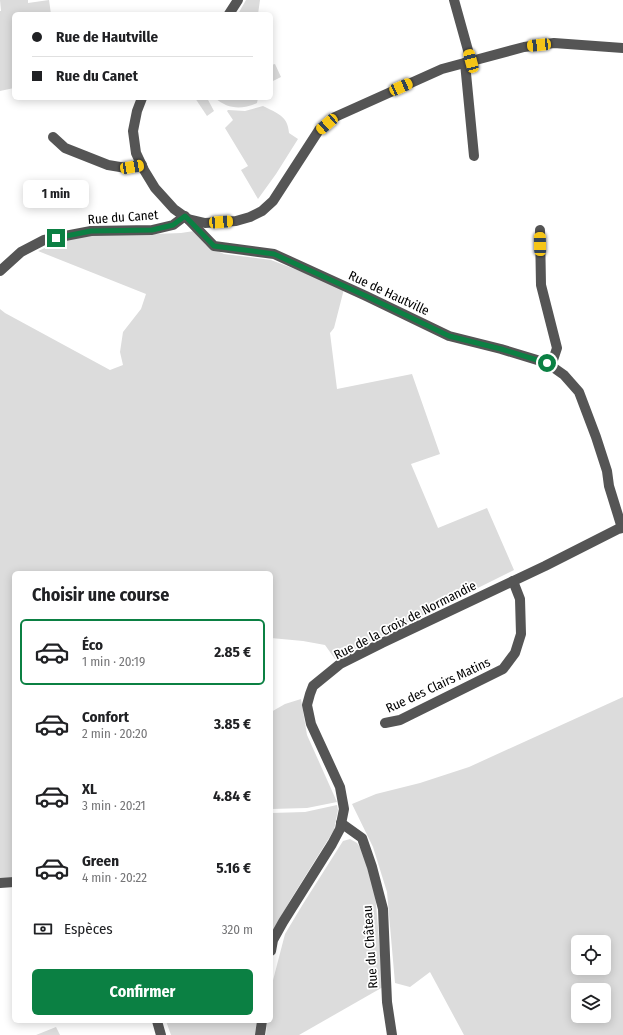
<!DOCTYPE html>
<html lang="fr">
<meta charset="utf-8">
<style>
:root{--surface:#fff;--page:#f6f6f6;--text:#202124;--muted:#757577;--line:#e0e0e0;--accent:#0b8043}
body{margin:0;font-family:"Fira Sans Condensed",sans-serif;background:var(--page);color:var(--text);height:100vh;display:flex;flex-direction:column;font-size:15px;white-space:nowrap}
*{box-sizing:border-box;margin:0}
p{font-size:13px;color:var(--muted)}
.icon{flex:none;width:22px;height:22px;fill:none;stroke:currentColor;stroke-width:2;stroke-linecap:round;stroke-linejoin:round}
.map{position:relative;flex:1;overflow:hidden}
.drawer{position:absolute;left:12px;top:571px;width:261px;height:452px;display:flex;flex-direction:column;background:var(--surface);border-radius:6px;box-shadow:0 2px 10px #0003}
.drawer>*{flex:none}
.guide{position:absolute;left:12px;top:12px;width:261px;height:88px;border-radius:6px;box-shadow:0 2px 10px #0003;display:grid;align-content:center;height:88px;padding:0 20px;background:var(--surface)}
.buttons{position:absolute;left:571px;top:935px;display:grid;gap:8px}
.buttons a{display:grid;place-items:center;width:40px;height:40px;border-radius:6px;background:var(--surface);box-shadow:0 2px 10px #0003;font-size:20px}
.end{position:absolute;width:18px;height:18px;margin:-9px;border:5px solid #0b8043;background:#fff;box-shadow:0 0 0 2px #fff}
.from{border-radius:50%}
.bubble{position:absolute;height:28px;border-radius:6px;background:var(--surface);box-shadow:0 2px 10px #0003;font-size:13px;font-weight:700;line-height:28px;text-align:center}
.car{position:absolute;width:12px;height:24px;margin:-12px -6px;border-radius:5px;box-shadow:0 0 3px 1px #0007;background:linear-gradient(#f5c518 24%,#345 0 40%,#f5c518 0 76%,#345 0 86%,#f5c518 0)}
.guide b{display:flex;align-items:center;gap:14px;height:38px;font-size:15px}
.guide b+b{border-top:1px solid var(--line)}
.guide i{width:10px;height:10px;background:var(--text)}
ul{padding:0;list-style:none}
li{display:flex;align-items:center;gap:12px;height:66px;margin:0 8px 6px;padding:0 12px;border:2px solid transparent;border-radius:6px}
li div{flex:1}
li b{display:block;font-size:15px}
li em{font-style:normal;font-weight:700}
li.selected{border-color:var(--accent)}
li>.icon{width:36px;height:36px;stroke-width:1.5}
h2{padding:0 20px;font-size:18px;line-height:48px}
.pay{display:flex;align-items:center;gap:10px;height:44px;padding:0 20px;font-size:15px}
.pay p{margin-inline-start:auto}
.primary-button{display:flex;gap:8px;margin-top:auto;padding:8px 20px}
.primary-button a{flex:1;height:46px;border-radius:6px;background:var(--accent);color:#fff;font-size:16px;font-weight:700;line-height:46px;text-align:center}
.map>svg:first-child{display:block}
.green{fill:#dcdcdc;fill-rule:evenodd}
.lines{fill:none;stroke-linecap:round;stroke-linejoin:round}
.minor{stroke:#555;stroke-width:10}
.route{stroke:#0b8043;stroke-width:5}
.labels{text-anchor:middle;dominant-baseline:central;stroke-width:3.5;stroke-linejoin:round;paint-order:stroke}
.street-label{font-size:13px;fill:#000;stroke:#fff}
</style>
<div class="map">
<svg width="623" height="1035" viewBox="0 0 623 1035">
<rect width="100%" height="100%" fill="#fff"/>
<g class="green">
<path d="M0 0H28V3L49 0 51 14H14V88L0 91V11H1Z"/>
<path d="M246 0H260L258 14H238Z"/>
<path d="M275 64 281 77 271 82V65Z"/>
<path d="M195 98H207L214 111 207 116Z"/>
<path d="M215 98H258L257 103C241 110 228 109 215 98Z"/>
<path d="M263 106C277 113 288 116 289 133L298 139 276 174 258 199 241 170 248 166 225 128 233 120 227 111 228 110 245 111Z"/>
<path d="M194 231 206 245 224 254 271 260 321 279 344 289 334 328 330 333 337 389 412 374 440 454 411 464 438 528 487 508 514 570 335 659 325 645 303 641 271 638V573H14V878L0 880V309L5 313 110 370 123 365 120 352 123 332 141 309 146 294 38 251 61 241 92 234 128 235 181 233Z"/>
<path d="M623 697V1035H464L430 972 410 987 395 983 387 892 373 847 352 804 376 794 420 783 469 767ZM578 942H604V968H578ZM578 990H604V1016H578Z"/>
<path d="M301 699 307 735 337 802 307 808 271 809V712L285 704Z"/>
<path d="M337 805 338 810 334 830 291 899 271 934V813L305 812Z"/>
<path d="M350 839 357 843 365 855 375 892 383 987 299 1035H266L267 1021H271V988L285 934 303 904 343 841Z"/>
<path d="M166 1021H257L255 1035H171Z"/>
<path d="M56 1027 60 1035H36Z"/>
</g>
<g class="lines">
<g class="minor">
<path d="M454 0 471 61"/>
<path d="M229 14 238 0"/>
<path d="M465 63 474 156"/>
<path d="M142 98 137 111 133 131 136 153 144 170 155 188 174 209 188 219 214 246 274 254 366 296 449 336 501 349 547 363 564 375 579 392 596 437 607 471 609 486 622 528"/>
<path d="M53 137 65 148 108 165 126 168 142 165"/>
<path d="M188 219 205 223 236 221 250 217 262 211 273 201 319 130 335 117 442 69 524 47 554 43 623 48"/>
<path d="M540 230 541 285 557 348 551 366"/>
<path d="M0 271 21 252 44 240 91 231 152 230 173 225 185 216"/>
<path d="M385 723 400 720 503 669 515 653 521 634 520 599 513 581"/>
<path d="M341 823 362 838 372 867 383 909 387 1002 392 1035"/>
<path d="M0 883 14 882"/>
<path d="M271 951 273 940 283 922 332 844 340 829 344 809 340 787 311 724 307 705 310 694 313 686 340 664 382 643 545 566 618 529 623 528"/>
<path d="M157 1021 161 1035"/>
<path d="M260 1035 262 1021"/>
</g>
</g>
<g class="lines">
<path class="route" d="M56 238 91 231 152 230 173 225 185 216 214 246 274 254 366 296 449 336 501 349 547 363"/>
</g>
<g class="labels">
<g class="street-label">
<text transform="translate(123 217) rotate(-4)">Rue du Canet</text>
<text transform="translate(389 293) rotate(25)">Rue de Hautville</text>
<text transform="translate(405 620) rotate(-27)">Rue de la Croix de Normandie</text>
<text transform="translate(438 685) rotate(-25)">Rue des Clairs Matins</text>
<text transform="translate(370 947) rotate(-94)">Rue du Château</text>
</g>
</g>
</svg>
<div class="buttons">
<a><svg class="icon" aria-label="locate" viewBox="0 0 24 24"><circle cx="12" cy="12" r="6"/><path d="M12 2v4M12 18v4M2 12h4M18 12h4"/></svg></a>
<a><svg class="icon" aria-label="layers" viewBox="0 0 24 24"><path d="M12 4l9 5-9 5-9-5zM3 14l9 5 9-5"/></svg></a>
</div>
<i class="end from" style="left:547px;top:363px"></i>
<i class="end" style="left:56px;top:238px"></i>
<div class="bubble" style="left:23px;top:180px;width:66px">1 min</div>
<i class="car" style="left:539px;top:45px;rotate:264deg"></i>
<i class="car" style="left:471px;top:61px;rotate:345deg"></i>
<i class="car" style="left:401px;top:87px;rotate:66deg"></i>
<i class="car" style="left:327px;top:124px;rotate:229deg"></i>
<i class="car" style="left:132px;top:167px;rotate:80deg"></i>
<i class="car" style="left:221px;top:222px;rotate:86deg"></i>
<i class="car" style="left:540px;top:244px;rotate:359deg"></i>
<div class="guide">
<b><i class="from"></i>Rue de Hautville</b>
<b><i></i>Rue du Canet</b>
</div>
<section class="drawer">
<h2>Choisir une course</h2>
<ul>
<li class="selected"><svg class="icon" aria-label="car" viewBox="0 0 24 24"><path d="M5 17H2v-5l4-1 3-4h7l3 4 3 1v5h-3M9 17h6M6 11h13"/><circle cx="7" cy="17" r="2"/><circle cx="17" cy="17" r="2"/></svg><div><b>Éco</b><p>1 min · 20:19</p></div><em>2.85 €</em></li>
<li><svg class="icon" aria-label="car" viewBox="0 0 24 24"><path d="M5 17H2v-5l4-1 3-4h7l3 4 3 1v5h-3M9 17h6M6 11h13"/><circle cx="7" cy="17" r="2"/><circle cx="17" cy="17" r="2"/></svg><div><b>Confort</b><p>2 min · 20:20</p></div><em>3.85 €</em></li>
<li><svg class="icon" aria-label="car" viewBox="0 0 24 24"><path d="M5 17H2v-5l4-1 3-4h7l3 4 3 1v5h-3M9 17h6M6 11h13"/><circle cx="7" cy="17" r="2"/><circle cx="17" cy="17" r="2"/></svg><div><b>XL</b><p>3 min · 20:21</p></div><em>4.84 €</em></li>
<li><svg class="icon" aria-label="car" viewBox="0 0 24 24"><path d="M5 17H2v-5l4-1 3-4h7l3 4 3 1v5h-3M9 17h6M6 11h13"/><circle cx="7" cy="17" r="2"/><circle cx="17" cy="17" r="2"/></svg><div><b>Green</b><p>4 min · 20:22</p></div><em>5.16 €</em></li>
</ul>
<div class="pay"><svg class="icon" aria-label="cash" viewBox="0 0 24 24"><path d="M3 7h18v10H3z"/><circle cx="12" cy="12" r="2"/></svg>Espèces<p>320 m</p></div>
<div class="primary-button"><a>Confirmer</a></div>
</section>
</div>
